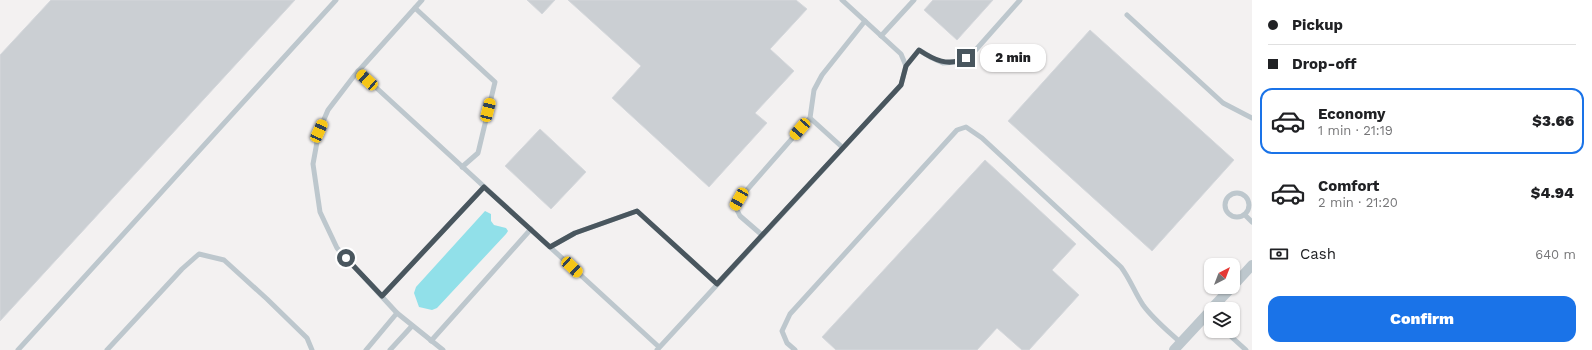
<!DOCTYPE html>
<meta charset="utf-8">
<style>
:root{--surface:#fff;--page:#f2f2f2;--text:#202124;--muted:#757577;--line:#e0e0e0;--accent:#1a73e8}
body{margin:0;font-family:"Work Sans",sans-serif;background:var(--page);color:var(--text);height:100vh;display:flex;flex-direction:column;font-size:15px;white-space:nowrap}
*{box-sizing:border-box;margin:0}
p{font-size:13px;color:var(--muted)}
.icon{flex:none;width:22px;height:22px;fill:none;stroke:currentColor;stroke-width:2;stroke-linecap:round;stroke-linejoin:round}
.map{position:relative;flex:1;overflow:hidden}
.details{display:flex;flex-direction:column;background:var(--surface);width:340px}
.details>*{flex:none}
.hud{display:grid;align-content:center;height:88px;padding:0 16px;background:var(--surface)}
.needle{width:26px;rotate:42deg}
.tools{position:absolute;left:1204px;top:258px;display:grid;gap:8px}
.tools a{display:grid;place-items:center;width:36px;height:36px;border-radius:8px;background:var(--surface);box-shadow:0 1px 3px #0004;font-size:20px}
.end{position:absolute;width:18px;height:18px;margin:-9px;border:5px solid #49565e;background:#fff;box-shadow:0 0 0 2px #fff}
.from{border-radius:50%}
.bubble{position:absolute;height:28px;border-radius:12px;background:var(--surface);box-shadow:0 1px 3px #0004;font-size:13px;font-weight:800;line-height:28px;text-align:center}
.car{position:absolute;width:12px;height:24px;margin:-12px -6px;border-radius:5px;box-shadow:0 0 3px 1px #0007;background:linear-gradient(#f5c518 24%,#345 0 40%,#f5c518 0 76%,#345 0 86%,#f5c518 0)}
.hud b{display:flex;align-items:center;gap:14px;height:38px;font-size:15px}
.hud b+b{border-top:1px solid var(--line)}
.hud i{width:10px;height:10px;background:var(--text)}
ul{padding:0;list-style:none}
li{display:flex;align-items:center;gap:12px;height:66px;margin:0 8px 6px;padding:0 8px;border:2px solid transparent;border-radius:12px}
li div{flex:1}
li b{display:block;font-size:15px}
li em{font-style:normal;font-weight:800}
li.on{border-color:var(--accent)}
li>.icon{width:36px;height:36px;stroke-width:1.5}
.pay{display:flex;align-items:center;gap:10px;height:44px;padding:0 16px;font-size:15px}
.pay p{margin-inline-start:auto}
.cta{display:flex;gap:8px;margin-top:auto;padding:8px 16px}
.cta a{flex:1;height:46px;border-radius:12px;background:var(--accent);color:#fff;font-size:16px;font-weight:800;line-height:46px;text-align:center}
main{display:flex;flex:1;min-height:0}
.map>svg:first-child{display:block}
.water{fill:#91e0e9}
.building{fill:#cbcfd3;stroke:#d5d8dc}
.lines{fill:none;stroke-linecap:round;stroke-linejoin:round}
.lane{stroke:#bdc7cd;stroke-width:5}
.street{stroke:#bdc7cd;stroke-width:10}
.route{stroke:#49565e;stroke-width:5}
</style>
<main>
<div class="map">
<svg width="1252" height="350" viewBox="0 0 1252 350">
<rect width="100%" height="100%" fill="#f3f1f1"/>
<path class="water" d="M485 211 491 214V221L494 225 506 228 508 231 506 234 437 308 432 310 419 307 414 293 416 287Z"/>
<g class="building">
<path d="M51 0H295L0 321V55Z"/>
<path d="M527 0H555L542 14Z"/>
<path d="M568 0H796L807 9 770 49 794 71 755 113 767 123 709 187 612 98 641 66Z"/>
<path d="M933 0H993L957 40 924 10Z"/>
<path d="M1090 30 1234 160 1152 251 1008 121Z"/>
<path d="M540 129 586 172 551 209 505 166Z"/>
<path d="M985 160 1076 244 1052 270 1079 295 1029 350H1022L997 328 977 350H836L822 337Z"/>
</g>
<g class="lines">
<g class="lane">
<path d="M422 0 354 76 328 110 319 131 313 164 320 212 337 248 397 313 443 350"/>
<path d="M415 8 495 82 478 153 462 167"/>
<path d="M1127 15 1223 103 1252 118"/>
<path d="M881 36 914 0"/>
<path d="M906 66 919 50 932 58 943 63 958 62 973 53 1020 0"/>
<path d="M358 71 659 347"/>
<path d="M810 118 842 147"/>
<circle cx="1237" cy="205" r="12"/>
<path d="M1245 215 1252 222"/>
<path d="M762 235 740 216 735 206 739 199 810 118 814 90 822 75 865 21"/>
<path d="M550 247 575 233 637 211 717 284"/>
<path d="M382 296 484 187"/>
<path d="M1225 331 1246 350"/>
<path d="M431 341 531 229"/>
<path d="M18 350 336 0"/>
<path d="M107 350 182 269 199 254 224 260 267 299 307 338 312 350"/>
<path d="M366 350 397 313"/>
<path d="M390 350 412 326"/>
<path d="M657 350 901 85 906 66 901 54 842 0"/>
<path d="M795 350 787 343 782 331 790 314 957 130 966 127 982 138 1121 267C1130 279 1135 293 1143 305 1153 319 1168 331 1181 343"/>
</g>
<g class="street">
<path d="M1233 286 1252 265"/>
<path d="M1211 309 1232 287"/>
<path d="M1174 350 1211 310"/>
</g>
</g>
<g class="lines">
<path class="route" d="M346 258 382 296 484 187 550 247 575 233 637 211 717 284 901 85 906 66 919 50C934 60 948 67 966 58"/>
</g>
</svg>
<div class="tools">
<a><svg class="needle" viewBox="-14 -14 28 28"><path d="M0-13l5 13h-10z" fill="#e53935"/><path d="M0 13l5-13h-10z" fill="#757577"/></svg></a>
<a><svg class="icon" aria-label="layers" viewBox="0 0 24 24"><path d="M12 4l9 5-9 5-9-5zM3 14l9 5 9-5"/></svg></a>
</div>
<i class="end from" style="left:346px;top:258px"></i>
<i class="end" style="left:966px;top:58px"></i>
<div class="bubble" style="left:980px;top:44px;width:66px">2 min</div>
<i class="car" style="left:367px;top:80px;rotate:312deg"></i>
<i class="car" style="left:488px;top:110px;rotate:14deg"></i>
<i class="car" style="left:800px;top:129px;rotate:221deg"></i>
<i class="car" style="left:319px;top:131px;rotate:24deg"></i>
<i class="car" style="left:739px;top:199px;rotate:210deg"></i>
<i class="car" style="left:572px;top:267px;rotate:133deg"></i>
</div>
<section class="details">
<div class="hud">
<b><i class="from"></i>Pickup</b>
<b><i></i>Drop-off</b>
</div>
<ul>
<li class="on"><svg class="icon" aria-label="car" viewBox="0 0 24 24"><path d="M5 17H2v-5l4-1 3-4h7l3 4 3 1v5h-3M9 17h6M6 11h13"/><circle cx="7" cy="17" r="2"/><circle cx="17" cy="17" r="2"/></svg><div><b>Economy</b><p>1 min · 21:19</p></div><em>$3.66</em></li>
<li><svg class="icon" aria-label="car" viewBox="0 0 24 24"><path d="M5 17H2v-5l4-1 3-4h7l3 4 3 1v5h-3M9 17h6M6 11h13"/><circle cx="7" cy="17" r="2"/><circle cx="17" cy="17" r="2"/></svg><div><b>Comfort</b><p>2 min · 21:20</p></div><em>$4.94</em></li>
</ul>
<div class="pay"><svg class="icon" aria-label="cash" viewBox="0 0 24 24"><path d="M3 7h18v10H3z"/><circle cx="12" cy="12" r="2"/></svg>Cash<p>640 m</p></div>
<div class="cta"><a>Confirm</a></div>
</section>
</main>
